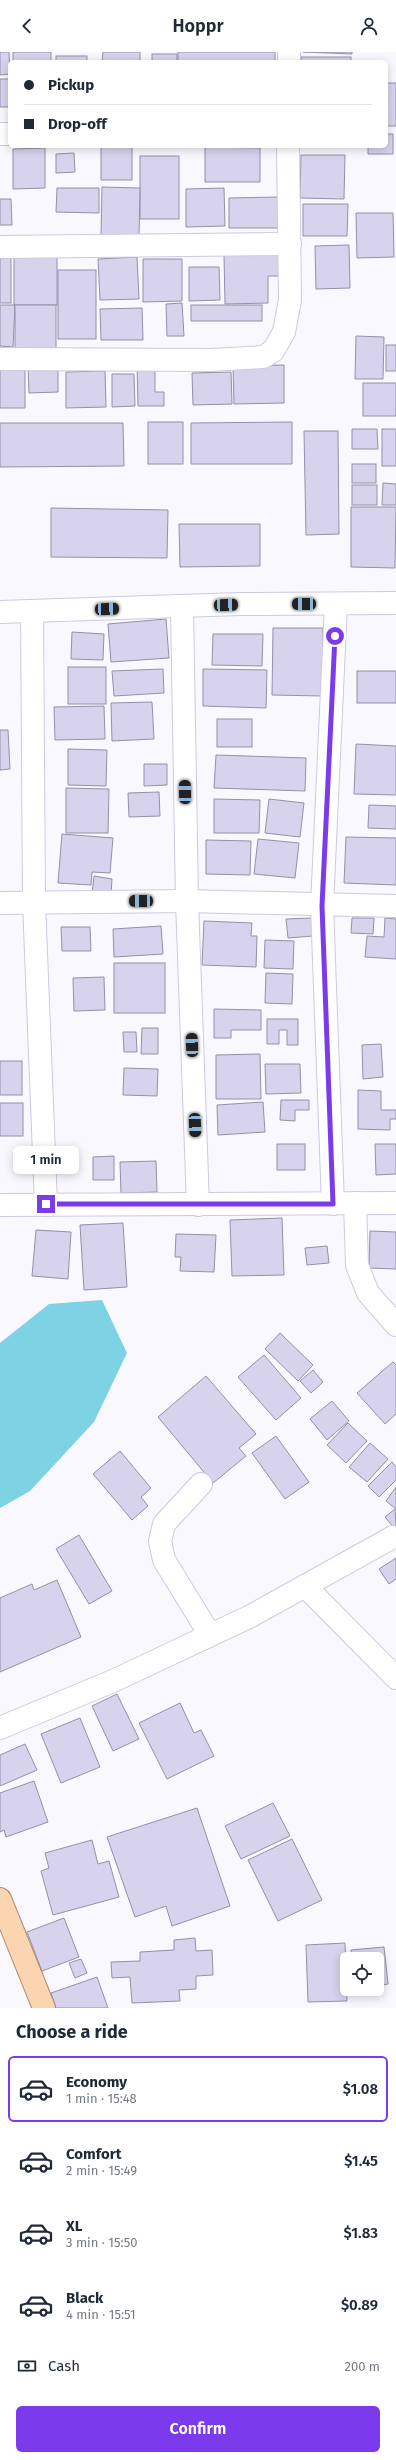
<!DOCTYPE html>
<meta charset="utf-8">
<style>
:root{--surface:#fff;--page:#f6f6f7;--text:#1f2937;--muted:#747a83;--line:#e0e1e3;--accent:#7c3aed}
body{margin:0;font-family:"Fira Sans",sans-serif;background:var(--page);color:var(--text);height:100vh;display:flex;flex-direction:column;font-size:15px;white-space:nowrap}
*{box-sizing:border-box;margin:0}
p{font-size:13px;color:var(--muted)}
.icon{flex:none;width:22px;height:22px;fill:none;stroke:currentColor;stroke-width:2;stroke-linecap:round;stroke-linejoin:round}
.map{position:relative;height:1956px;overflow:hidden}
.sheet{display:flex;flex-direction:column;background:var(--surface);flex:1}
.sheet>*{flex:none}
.hud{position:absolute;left:8px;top:8px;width:380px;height:88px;border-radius:6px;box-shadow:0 2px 10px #0003;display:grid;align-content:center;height:88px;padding:0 16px;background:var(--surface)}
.fabs{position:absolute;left:340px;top:1900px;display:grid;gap:8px}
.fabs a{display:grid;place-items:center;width:44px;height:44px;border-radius:6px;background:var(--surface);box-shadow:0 2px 10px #0003;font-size:20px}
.end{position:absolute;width:18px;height:18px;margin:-9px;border:5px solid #7c3aed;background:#fff;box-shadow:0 0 0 2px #fff}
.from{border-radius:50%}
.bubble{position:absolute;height:28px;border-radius:6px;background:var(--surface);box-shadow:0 2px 10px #0003;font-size:13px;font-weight:600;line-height:28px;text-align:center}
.car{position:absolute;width:12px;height:24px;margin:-12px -6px;border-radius:5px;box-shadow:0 0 3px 1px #0007;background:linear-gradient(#222 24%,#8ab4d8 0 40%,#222 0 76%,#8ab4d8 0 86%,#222 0)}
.hud b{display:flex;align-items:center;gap:14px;height:38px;font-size:15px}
.hud b+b{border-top:1px solid var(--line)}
.hud i{width:10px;height:10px;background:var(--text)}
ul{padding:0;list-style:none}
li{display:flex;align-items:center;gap:12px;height:66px;margin:0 8px 6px;padding:0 8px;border:2px solid transparent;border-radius:6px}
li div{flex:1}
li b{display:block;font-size:15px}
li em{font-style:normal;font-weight:600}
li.current{border-color:var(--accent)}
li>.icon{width:36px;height:36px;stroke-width:1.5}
h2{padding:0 16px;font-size:18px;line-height:48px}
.pay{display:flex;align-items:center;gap:10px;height:44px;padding:0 16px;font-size:15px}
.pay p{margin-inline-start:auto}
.primary-button{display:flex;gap:8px;margin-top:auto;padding:8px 16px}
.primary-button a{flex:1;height:46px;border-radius:6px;background:var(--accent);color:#fff;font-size:16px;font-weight:600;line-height:46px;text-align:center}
header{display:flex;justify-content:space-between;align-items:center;height:52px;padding:0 16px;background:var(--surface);font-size:18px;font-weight:600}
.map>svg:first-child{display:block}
.water{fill:#7dd2e3}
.building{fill:#d7d3ed;stroke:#9390a8}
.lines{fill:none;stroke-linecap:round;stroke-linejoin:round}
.minor-casing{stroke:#cdc9e4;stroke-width:24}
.major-casing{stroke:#b38967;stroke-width:24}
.minor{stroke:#fff;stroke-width:22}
.major{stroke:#fbd5b2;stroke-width:22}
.route{stroke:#7c3aed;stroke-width:5}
</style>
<header><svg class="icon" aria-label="back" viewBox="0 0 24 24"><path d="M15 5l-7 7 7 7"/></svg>Hoppr<svg class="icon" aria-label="person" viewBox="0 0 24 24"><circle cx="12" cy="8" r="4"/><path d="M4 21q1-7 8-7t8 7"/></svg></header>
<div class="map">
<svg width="396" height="1956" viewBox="0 0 396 1956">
<rect width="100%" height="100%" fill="#f9f8fe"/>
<path class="water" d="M102 1248 127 1301 94 1370 30 1439 0 1456V1291L49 1252Z"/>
<g class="building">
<path d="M0 0H9L10 22 0 23Z"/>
<rect x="13" y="0" width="38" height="10"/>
<path d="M103 0H140V10H102Z"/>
<rect x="178" y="0" width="97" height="10"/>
<path d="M303 0H352V2Z"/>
<rect x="152" y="2" width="25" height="8"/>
<rect x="56" y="4" width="31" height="6"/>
<rect x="301" y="5" width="50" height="5"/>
<rect x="0" y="27" width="10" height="28"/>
<rect x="386" y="31" width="10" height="43"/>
<path d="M386 82H393V102H368V94H386Z"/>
<rect x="101" y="94" width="31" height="34"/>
<path d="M205 95 260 96V130H205Z"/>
<path d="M45 96V136L13 137V97Z"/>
<path d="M74 101 75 120 56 121V102Z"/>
<path d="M301 103H345L344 147 300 146Z"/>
<rect x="140" y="104" width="39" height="63"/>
<path d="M102 135 140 136 139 184 101 183Z"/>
<path d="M57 136H99V161L56 160Z"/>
<path d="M224 136 225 174 186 175V137Z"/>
<path d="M278 145V176H229V146Z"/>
<path d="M0 147H11L12 173H0Z"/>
<path d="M303 152H348L347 184H303Z"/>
<path d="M356 161H393L394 205 357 206Z"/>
<path d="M349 193 350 236 316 237 315 194Z"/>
<path d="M283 202V224H268V251L225 252 224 203Z"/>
<rect x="14" y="205" width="43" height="48"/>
<path d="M137 205 139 247 100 248 98 207Z"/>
<rect x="0" y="206" width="11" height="45"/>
<path d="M143 207H182V249L143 250Z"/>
<path d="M189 215H219L220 248 189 249Z"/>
<rect x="58" y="218" width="38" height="69"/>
<path d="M182 251 184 284H167L166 252Z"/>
<path d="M0 253H15L13 295 0 294Z"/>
<rect x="15" y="253" width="41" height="44"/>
<rect x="191" y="253" width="71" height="16"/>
<path d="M142 256 143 288H101L100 257Z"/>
<path d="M356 284 384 285 383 327H355Z"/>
<rect x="386" y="293" width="10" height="26"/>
<path d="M155 309V340H164V354H138L137 310Z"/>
<path d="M284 313V351L234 352 233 314Z"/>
<path d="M58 314V340L29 341 28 315Z"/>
<path d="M25 315V356H0V316Z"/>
<path d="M105 319 106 355 66 356V320Z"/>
<path d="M231 320 232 352 193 353 192 321Z"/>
<path d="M112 322H134L135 354 112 355Z"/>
<rect x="363" y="331" width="33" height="33"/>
<rect x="148" y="370" width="35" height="42"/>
<path d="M292 370V412H191V371Z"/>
<path d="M0 371H123L124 414 0 415Z"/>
<path d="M352 377H377L378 397H352Z"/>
<rect x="382" y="377" width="14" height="37"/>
<path d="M304 379H338L339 482 306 483Z"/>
<rect x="352" y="412" width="24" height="19"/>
<path d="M383 431 396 432V453H382Z"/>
<rect x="352" y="433" width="25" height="20"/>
<path d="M351 455H396L395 516 351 515Z"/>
<path d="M51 456 168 458 167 506 51 505Z"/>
<path d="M179 472H260V514L180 515Z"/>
<path d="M166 567 169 606 111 610 108 572Z"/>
<path d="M273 576H323L322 644 272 643Z"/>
<path d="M72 580 104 582 103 608 71 607Z"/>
<path d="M213 582H263L262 614 212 613Z"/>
<rect x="68" y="615" width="38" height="37"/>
<path d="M163 617 164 641 114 644 112 619Z"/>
<path d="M203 617 267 618 266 656 203 654Z"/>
<rect x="357" y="619" width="39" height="32"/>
<path d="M152 650 154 687 112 689 111 651Z"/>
<path d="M104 654 105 687 55 688 54 655Z"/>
<rect x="217" y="667" width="35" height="28"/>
<path d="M0 678H8L10 717 0 718Z"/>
<path d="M356 692 396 694V743L354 742Z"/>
<path d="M68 697 107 698 106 734 68 733Z"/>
<path d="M216 703 306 706 305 739 214 736Z"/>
<path d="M144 712H167V733L144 734Z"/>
<path d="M66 736 109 737 108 781H66Z"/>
<path d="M159 740 160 764 129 765 128 741Z"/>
<path d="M214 747 260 748 259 781H214Z"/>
<path d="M269 747 304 751 300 785 265 781Z"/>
<path d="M369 753 396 754V777L368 776Z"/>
<path d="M62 782 113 786 110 821 92 820 91 833 58 831Z"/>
<path d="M346 785 396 786V833L344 831Z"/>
<path d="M258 787 299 791 295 826 254 822Z"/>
<path d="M206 788 251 789 250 823 206 822Z"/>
<path d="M94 824 112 827 111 843 92 841Z"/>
<path d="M312 866 313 884 288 886 286 867Z"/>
<path d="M352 866H374L373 882 351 881Z"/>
<path d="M385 866 396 867V907L365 905 367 884 384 885Z"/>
<path d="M204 869 252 871 251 884H257L256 915 202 913Z"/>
<path d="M161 874 163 902 114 905 113 877Z"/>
<path d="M61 875H90L91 899H62Z"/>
<path d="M265 888 294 889 293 917 264 916Z"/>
<rect x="114" y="911" width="51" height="50"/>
<path d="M266 921 293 922 292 952 265 951Z"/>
<path d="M104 925 105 958 74 959 73 926Z"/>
<path d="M214 957 261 958V978H231V986H214Z"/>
<path d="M267 967H298V993H287V978H279V992H267Z"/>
<path d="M142 976H158V1002H141Z"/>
<path d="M123 980H136L137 1000H124Z"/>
<path d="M381 992 383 1025 363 1027 362 993Z"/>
<path d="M260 1002 261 1047H216V1003Z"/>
<rect x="0" y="1009" width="22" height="34"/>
<path d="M265 1012H300L301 1041 266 1042Z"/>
<path d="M124 1016 158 1017 157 1044 123 1043Z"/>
<path d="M358 1038 381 1039V1058H396V1067H390V1078L358 1077Z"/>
<path d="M281 1048H309V1058H295V1069L280 1068Z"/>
<path d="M263 1050 265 1080 218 1083 217 1053Z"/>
<rect x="0" y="1051" width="23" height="33"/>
<rect x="277" y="1092" width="28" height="26"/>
<path d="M375 1092H396V1122L376 1123Z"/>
<path d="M114 1104V1128H93V1105Z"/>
<path d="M156 1109 157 1140 121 1141 120 1110Z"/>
<path d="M282 1166 284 1223 232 1224 230 1168Z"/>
<path d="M123 1171 127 1235 84 1238 80 1173Z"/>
<path d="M36 1178 71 1180 68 1227 32 1224Z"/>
<path d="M370 1179 396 1180V1217L369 1216Z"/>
<path d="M176 1182 216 1183 214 1220 180 1219 181 1205H175Z"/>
<path d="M327 1194 329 1211 307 1213 305 1196Z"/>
<path d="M280 1281 313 1313 298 1329 265 1297Z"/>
<path d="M264 1303 301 1346 276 1368 238 1325Z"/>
<path d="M393 1310 396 1313V1362L385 1372 357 1341Z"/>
<path d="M313 1318 323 1330 311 1341 300 1329Z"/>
<path d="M206 1324 256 1382 239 1396 246 1404 213 1431 158 1365Z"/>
<path d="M332 1349 349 1369 327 1388 310 1367Z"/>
<path d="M348 1371 367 1389 346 1411 327 1393Z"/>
<path d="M276 1384 309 1430 285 1447 252 1401Z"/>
<path d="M370 1391 388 1407 367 1430 349 1415Z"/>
<path d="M120 1399 151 1436 141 1445 148 1454 132 1468 93 1422Z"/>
<path d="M392 1410 396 1415V1428L379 1445 368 1434Z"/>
<path d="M396 1435V1457L386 1449Z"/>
<path d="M395 1457 396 1475 394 1476 385 1465Z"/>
<path d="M79 1483 112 1539 89 1552 56 1497Z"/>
<path d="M396 1506V1527L389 1532 379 1517Z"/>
<path d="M57 1528 81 1585 0 1620V1546L32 1532 34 1538Z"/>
<path d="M117 1642 139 1687 113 1699 92 1654Z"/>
<path d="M180 1651 194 1681 201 1678 214 1704 167 1727 139 1671Z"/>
<path d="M80 1666 100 1715 61 1731 41 1682Z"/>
<path d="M25 1692 37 1718 0 1734V1703Z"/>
<path d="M34 1729 48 1770 6 1785 4 1778 0 1780V1741Z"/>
<path d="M273 1751 290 1784 241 1807 225 1774Z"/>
<path d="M197 1756 230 1854 172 1874 166 1854 135 1865 107 1785Z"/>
<path d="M292 1787 322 1848 278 1869 248 1808Z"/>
<path d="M92 1788 98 1812 109 1809 119 1845 53 1863 41 1819 49 1816 45 1801Z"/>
<path d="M64 1866 79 1905 42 1919 27 1880Z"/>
<path d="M195 1886 196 1899 212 1898 213 1923 196 1924V1937L179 1938 180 1949 132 1951 130 1925 112 1926 111 1910 140 1909V1900L174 1898V1888Z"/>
<path d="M345 1891 347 1949 308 1950 306 1893Z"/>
<path d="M384 1895 388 1932 377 1934V1907H352L351 1898Z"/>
<path d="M81 1907 87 1921 75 1926 69 1911Z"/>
<path d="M97 1925 108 1956H56L51 1941Z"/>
</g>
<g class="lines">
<g class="minor-casing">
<g id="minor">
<path d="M289 10V0"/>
<path d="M0 82H10"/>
<path d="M0 195 290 192"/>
<path d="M0 307 211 308 263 305 273 299 284 280 290 248 288 94"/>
<path d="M182 554 187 849 198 1153"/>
<path d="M32 559 34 850 46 1153"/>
<path d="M0 560 240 552 396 551"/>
<path d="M0 851 187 849 396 854"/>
<path d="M355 1151 357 1213 368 1241 396 1273"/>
<path d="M333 1152 322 854 336 552"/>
<path d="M0 1153 396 1151"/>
<path d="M201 1432 164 1472 160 1489 164 1508 210 1583"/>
<path d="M305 1534 396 1626"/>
<path d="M0 1676 113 1629 251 1564 393 1485"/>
</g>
</g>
<g class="major-casing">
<path id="major" d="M0 1847 44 1956"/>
</g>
<use href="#minor" class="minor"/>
<use href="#major" class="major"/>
</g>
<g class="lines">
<path class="route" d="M46 1152H333L322 854 335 584"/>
</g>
</svg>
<div class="fabs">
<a><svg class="icon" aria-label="locate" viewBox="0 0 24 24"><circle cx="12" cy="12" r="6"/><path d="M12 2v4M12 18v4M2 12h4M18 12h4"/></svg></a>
</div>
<i class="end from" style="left:335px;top:584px"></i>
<i class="end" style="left:46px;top:1152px"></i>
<div class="bubble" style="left:13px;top:1094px;width:66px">1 min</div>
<i class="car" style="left:304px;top:552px;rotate:270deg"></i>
<i class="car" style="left:226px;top:553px;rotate:88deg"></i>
<i class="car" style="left:107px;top:557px;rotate:88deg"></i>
<i class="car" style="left:185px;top:740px;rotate:359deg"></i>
<i class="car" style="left:141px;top:849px;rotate:270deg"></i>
<i class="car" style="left:192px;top:993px;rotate:358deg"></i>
<i class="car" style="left:195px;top:1073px;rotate:178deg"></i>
<div class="hud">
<b><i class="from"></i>Pickup</b>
<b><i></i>Drop-off</b>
</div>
</div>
<section class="sheet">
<h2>Choose a ride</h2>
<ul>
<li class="current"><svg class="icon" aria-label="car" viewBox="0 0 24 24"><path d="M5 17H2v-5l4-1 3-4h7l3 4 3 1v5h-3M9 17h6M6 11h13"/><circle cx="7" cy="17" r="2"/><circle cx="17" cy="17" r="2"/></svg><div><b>Economy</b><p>1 min · 15:48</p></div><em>$1.08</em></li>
<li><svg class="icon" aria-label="car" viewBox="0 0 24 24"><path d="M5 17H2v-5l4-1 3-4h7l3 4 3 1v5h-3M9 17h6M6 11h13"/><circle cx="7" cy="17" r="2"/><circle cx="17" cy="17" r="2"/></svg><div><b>Comfort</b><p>2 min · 15:49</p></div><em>$1.45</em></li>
<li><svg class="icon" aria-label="car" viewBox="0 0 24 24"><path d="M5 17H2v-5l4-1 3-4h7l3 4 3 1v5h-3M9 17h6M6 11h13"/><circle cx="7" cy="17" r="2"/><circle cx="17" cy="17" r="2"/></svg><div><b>XL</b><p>3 min · 15:50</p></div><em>$1.83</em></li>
<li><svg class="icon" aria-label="car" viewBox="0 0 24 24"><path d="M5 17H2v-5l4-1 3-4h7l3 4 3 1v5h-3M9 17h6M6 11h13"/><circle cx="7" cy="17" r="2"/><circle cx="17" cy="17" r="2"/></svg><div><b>Black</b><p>4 min · 15:51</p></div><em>$0.89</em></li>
</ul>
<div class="pay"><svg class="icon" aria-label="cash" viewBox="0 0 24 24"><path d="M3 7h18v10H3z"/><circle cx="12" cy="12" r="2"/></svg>Cash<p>200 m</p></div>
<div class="primary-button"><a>Confirm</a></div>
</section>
